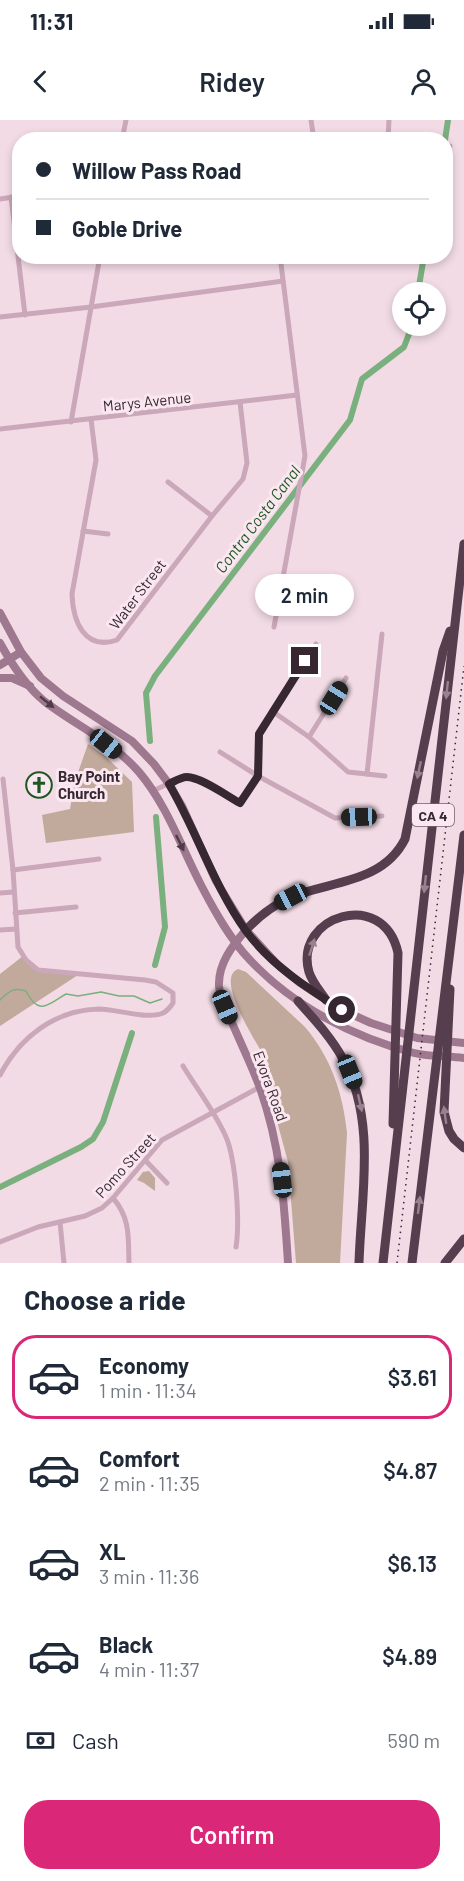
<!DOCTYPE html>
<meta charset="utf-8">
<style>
:root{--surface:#fff;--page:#f2f2f3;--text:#1f2937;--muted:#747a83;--line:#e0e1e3;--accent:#db2777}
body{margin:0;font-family:Barlow,sans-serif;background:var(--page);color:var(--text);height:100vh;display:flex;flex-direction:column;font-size:22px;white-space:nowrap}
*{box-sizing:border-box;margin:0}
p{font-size:20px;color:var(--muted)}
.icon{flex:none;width:33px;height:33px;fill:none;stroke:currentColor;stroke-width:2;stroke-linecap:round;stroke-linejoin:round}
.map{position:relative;height:1143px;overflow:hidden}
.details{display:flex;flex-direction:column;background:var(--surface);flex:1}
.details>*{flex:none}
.top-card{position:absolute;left:12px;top:12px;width:441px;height:132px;border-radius:24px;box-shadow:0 3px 9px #0003;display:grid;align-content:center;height:132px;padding:0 24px;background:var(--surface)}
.controls{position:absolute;left:392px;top:162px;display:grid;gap:12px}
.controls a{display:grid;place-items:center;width:54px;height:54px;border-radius:50%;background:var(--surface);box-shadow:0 3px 9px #0003;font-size:30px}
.end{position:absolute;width:27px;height:27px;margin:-14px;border:8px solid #362731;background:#fff;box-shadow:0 0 0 3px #fff}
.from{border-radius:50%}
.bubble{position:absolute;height:42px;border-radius:21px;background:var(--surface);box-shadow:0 3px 9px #0003;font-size:20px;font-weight:600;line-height:42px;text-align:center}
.car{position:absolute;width:18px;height:36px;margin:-18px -9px;border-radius:8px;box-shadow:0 0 4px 2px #0007;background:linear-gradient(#222 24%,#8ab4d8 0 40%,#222 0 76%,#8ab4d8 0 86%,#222 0)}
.top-card b{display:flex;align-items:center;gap:21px;height:57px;font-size:22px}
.top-card b+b{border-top:2px solid var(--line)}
.top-card i{width:15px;height:15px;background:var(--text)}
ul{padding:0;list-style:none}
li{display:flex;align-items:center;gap:18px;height:84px;margin:0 12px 9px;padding:0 12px;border:3px solid transparent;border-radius:24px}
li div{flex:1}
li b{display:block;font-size:22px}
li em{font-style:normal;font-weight:600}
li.active{border-color:var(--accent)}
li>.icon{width:54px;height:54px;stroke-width:1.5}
h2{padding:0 24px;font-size:27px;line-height:72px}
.pay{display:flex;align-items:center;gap:15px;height:66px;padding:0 24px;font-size:22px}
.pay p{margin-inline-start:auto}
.cta{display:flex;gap:12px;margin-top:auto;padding:12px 24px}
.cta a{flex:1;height:69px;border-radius:24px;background:var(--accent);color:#fff;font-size:24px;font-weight:600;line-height:69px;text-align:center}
.status{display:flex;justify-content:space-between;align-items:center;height:42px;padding:0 30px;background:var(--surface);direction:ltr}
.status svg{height:16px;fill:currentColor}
header{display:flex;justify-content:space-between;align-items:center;height:78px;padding:0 24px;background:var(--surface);font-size:27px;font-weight:600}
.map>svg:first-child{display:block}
.green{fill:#c1a99b}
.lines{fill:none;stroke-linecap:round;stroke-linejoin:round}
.stream{stroke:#7aaf7e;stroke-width:1.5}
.canal{stroke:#7aaf7e;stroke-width:6}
.street{stroke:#caa7b9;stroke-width:5}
.secondary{stroke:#9e788f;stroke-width:8}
.highway{stroke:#573e4f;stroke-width:9}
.rail{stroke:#362731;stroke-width:1.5;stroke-dasharray:1.5 4.5;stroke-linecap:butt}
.oneway{fill:#98828f}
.oneway2{fill:#503b48}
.route{stroke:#362731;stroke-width:8}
.labels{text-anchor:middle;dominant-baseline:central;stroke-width:6;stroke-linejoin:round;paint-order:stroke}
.shield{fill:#fae7ef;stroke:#71616a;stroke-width:1.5}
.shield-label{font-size:14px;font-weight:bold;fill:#362731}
.street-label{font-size:15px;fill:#362731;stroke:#fae7ef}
.poi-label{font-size:15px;font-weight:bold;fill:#362731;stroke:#fae7ef;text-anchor:start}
.water-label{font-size:16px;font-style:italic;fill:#1d5823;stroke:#fae7ef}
</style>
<div class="status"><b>11:31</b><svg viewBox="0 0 49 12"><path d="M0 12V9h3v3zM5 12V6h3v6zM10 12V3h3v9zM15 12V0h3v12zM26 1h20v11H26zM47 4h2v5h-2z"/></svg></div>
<header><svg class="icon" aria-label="back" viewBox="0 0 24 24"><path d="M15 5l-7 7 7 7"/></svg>Ridey<svg class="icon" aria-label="person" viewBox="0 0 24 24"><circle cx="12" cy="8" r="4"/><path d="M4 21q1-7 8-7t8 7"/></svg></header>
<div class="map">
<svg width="464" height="1143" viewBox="0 0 464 1143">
<rect width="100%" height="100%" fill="#f2dbe5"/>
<g class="green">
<path d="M88 624 105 636 132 662 134 712 46 723 42 695 70 689 75 661Z"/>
<path d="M23 836 38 850 81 853 0 906V854Z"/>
<path d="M238 849 246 852 305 907C331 938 343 973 347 1013L340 1143H296L288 1042 264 953 269 944C260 928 213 859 238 849Z"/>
<path d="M149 1051 155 1058V1071L144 1063 137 1060 143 1052Z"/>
</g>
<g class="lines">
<path class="stream" d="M0 880C9 871 14 867 26 871 39 897 48 884 66 874L78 876 101 872 119 876H134L150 883 162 879"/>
<g class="canal">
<path d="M445 20 448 0"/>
<path d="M418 172 424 136"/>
<path d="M150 621 146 573 155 556 350 300 362 259 404 227 412 206"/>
<path d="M155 845 165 807 156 697"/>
<path d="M0 1067 81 1027 93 1019 103 1002 132 913"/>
</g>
<g class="street">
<path d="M311 0 314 20"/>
<path d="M122 20 126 0"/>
<path d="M388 20 389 0"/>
<path d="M446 26H450"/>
<path d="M11 77 25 195"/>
<path d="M0 79 20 76"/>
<path d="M0 197 91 187 283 161"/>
<path d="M91 299 96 340 72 474C73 501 84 531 117 520L212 396 243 359 247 343 240 282"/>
<path d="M71 302 100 136"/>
<path d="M0 309 297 275"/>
<path d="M168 362 212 396"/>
<path d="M83 411 108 414"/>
<path d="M274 507 305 336 280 136"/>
<path d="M272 591 309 617 348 652 385 656"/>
<path d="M309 617 346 558"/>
<path d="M220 632 258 656 335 698 382 696"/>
<path d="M367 654 382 514"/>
<path d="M152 671C161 668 170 662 178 659 195 652 225 675 240 683L258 656 259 614 316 524"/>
<path d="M13 750 99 739"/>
<path d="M0 773 14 772"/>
<path d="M15 793 76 787"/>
<path d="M0 810 16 809"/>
<path d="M183 946C197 969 215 992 226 1017 236 1040 240 1102 236 1127"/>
<path d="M0 955C20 917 55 890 99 889 116 889 148 900 163 893 167 891 171 886 173 883V873L156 862 145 860 38 850 26 840 18 827 13 750 3 659"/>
<path d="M145 1040 167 1063"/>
<path d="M113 1078C131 1099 128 1118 129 1143"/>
<path d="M60 1102 64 1143"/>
<path d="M0 1122 38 1107 85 1096 102 1088 113 1078 162 1020 260 967"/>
</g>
<g class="secondary">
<path d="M0 493 21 532 41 558 63 576 132 621 154 644 169 664 182 686 216 761 246 810 276 843 300 863 342 890 371 903 417 918 464 923"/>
<path d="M0 523C11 543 26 566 44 581 75 605 112 621 139 652 167 685 182 729 202 767 215 792 230 819 250 840 293 886 353 917 414 933 430 937 448 936 464 938"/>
<path d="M0 545 21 532"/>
<path d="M0 558H12L30 566"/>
<path d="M246 810C232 826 218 844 219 866 220 880 227 893 233 905 242 926 252 946 260 968 281 1028 284 1080 288 1143"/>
</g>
<g class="highway">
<path d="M246 810C258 797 274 785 291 777 331 761 383 763 405 719L443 531 450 511"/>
<path d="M450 869 444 992 449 1011 454 1019 464 1028"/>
<path d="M326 880C320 871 312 862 309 852 293 796 384 767 398 833L393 1004"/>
<path d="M298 881C314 899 331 917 343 939 377 1001 361 1076 359 1143"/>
<path d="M383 1143 464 424"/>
<path d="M412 1143 464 715"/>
<path d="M445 1143 464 1119"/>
</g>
<path class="rail" d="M397 1143 464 546"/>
</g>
<defs><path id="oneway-solid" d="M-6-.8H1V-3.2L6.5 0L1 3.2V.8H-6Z" transform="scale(1.5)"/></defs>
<g class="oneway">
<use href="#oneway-solid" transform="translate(447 570) rotate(96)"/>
<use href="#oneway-solid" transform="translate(419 650) rotate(102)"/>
<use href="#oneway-solid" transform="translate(425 764) rotate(96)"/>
<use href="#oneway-solid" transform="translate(312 827) rotate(-72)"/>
<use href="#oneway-solid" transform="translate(360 983) rotate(77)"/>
<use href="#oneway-solid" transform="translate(445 995) rotate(-98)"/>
<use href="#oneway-solid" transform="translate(419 1085) rotate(-83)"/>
</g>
<g class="oneway2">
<use href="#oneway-solid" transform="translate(47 582) rotate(39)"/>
<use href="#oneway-solid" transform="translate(180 723) rotate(64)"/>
</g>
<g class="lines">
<path class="route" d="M305 541 259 614 258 656 240 683C227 676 201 657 187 657 181 657 175 661 169 664 197 712 214 766 246 811 271 845 307 868 342 890"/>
</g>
<defs>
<g id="church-ring" transform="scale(1.35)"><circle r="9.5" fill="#fae7ef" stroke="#1d5823" stroke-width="1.5"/><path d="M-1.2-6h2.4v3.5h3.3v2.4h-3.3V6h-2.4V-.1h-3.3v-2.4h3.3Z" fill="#1d5823"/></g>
</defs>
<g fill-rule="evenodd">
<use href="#church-ring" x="39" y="665"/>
</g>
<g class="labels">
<rect class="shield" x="412" y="684" width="42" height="22" rx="4.5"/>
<g class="shield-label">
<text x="433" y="695">CA 4</text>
</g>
<g class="street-label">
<text transform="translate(147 281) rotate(-6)">Marys Avenue</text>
<text transform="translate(137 474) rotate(-53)">Water Street</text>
<text transform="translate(271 966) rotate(70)">Evora Road</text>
<text transform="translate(125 1045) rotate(-48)">Pomo Street</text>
</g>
<g class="poi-label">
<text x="58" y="656">Bay Point<tspan x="58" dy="17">Church</tspan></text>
</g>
<g class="water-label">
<text transform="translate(257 399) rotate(-53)">Contra Costa Canal</text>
</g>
</g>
</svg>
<div class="controls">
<a><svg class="icon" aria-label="locate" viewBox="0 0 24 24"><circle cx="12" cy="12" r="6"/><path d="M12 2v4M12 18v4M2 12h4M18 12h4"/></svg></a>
</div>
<i class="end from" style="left:342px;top:890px"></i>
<i class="end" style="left:305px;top:541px"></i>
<div class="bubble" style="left:255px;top:454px;width:99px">2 min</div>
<i class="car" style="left:334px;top:578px;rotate:32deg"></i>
<i class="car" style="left:106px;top:624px;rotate:129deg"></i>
<i class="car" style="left:359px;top:697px;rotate:268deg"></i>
<i class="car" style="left:291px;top:777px;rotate:242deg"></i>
<i class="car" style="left:225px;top:887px;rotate:157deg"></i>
<i class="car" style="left:350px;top:952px;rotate:158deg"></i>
<i class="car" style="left:282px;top:1060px;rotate:353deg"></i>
<div class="top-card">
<b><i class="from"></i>Willow Pass Road</b>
<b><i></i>Goble Drive</b>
</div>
</div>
<section class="details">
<h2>Choose a ride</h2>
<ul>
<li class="active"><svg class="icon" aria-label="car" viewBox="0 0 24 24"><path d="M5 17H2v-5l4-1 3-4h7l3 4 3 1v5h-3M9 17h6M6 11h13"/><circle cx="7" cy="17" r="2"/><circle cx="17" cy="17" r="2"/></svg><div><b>Economy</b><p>1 min · 11:34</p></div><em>$3.61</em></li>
<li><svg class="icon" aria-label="car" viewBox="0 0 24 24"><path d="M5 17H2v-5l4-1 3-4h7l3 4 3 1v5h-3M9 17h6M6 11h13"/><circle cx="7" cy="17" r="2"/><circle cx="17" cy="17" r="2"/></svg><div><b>Comfort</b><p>2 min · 11:35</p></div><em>$4.87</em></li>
<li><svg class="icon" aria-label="car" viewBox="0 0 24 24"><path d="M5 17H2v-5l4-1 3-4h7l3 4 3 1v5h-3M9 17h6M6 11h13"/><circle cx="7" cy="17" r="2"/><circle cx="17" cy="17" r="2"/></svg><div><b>XL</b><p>3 min · 11:36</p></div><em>$6.13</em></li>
<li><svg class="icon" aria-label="car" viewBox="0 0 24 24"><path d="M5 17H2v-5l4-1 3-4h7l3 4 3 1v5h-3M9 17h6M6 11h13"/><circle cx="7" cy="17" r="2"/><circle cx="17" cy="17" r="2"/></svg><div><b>Black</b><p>4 min · 11:37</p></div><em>$4.89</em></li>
</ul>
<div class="pay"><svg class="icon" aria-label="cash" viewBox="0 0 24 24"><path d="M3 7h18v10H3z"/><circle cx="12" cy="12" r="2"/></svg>Cash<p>590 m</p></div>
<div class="cta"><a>Confirm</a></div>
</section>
